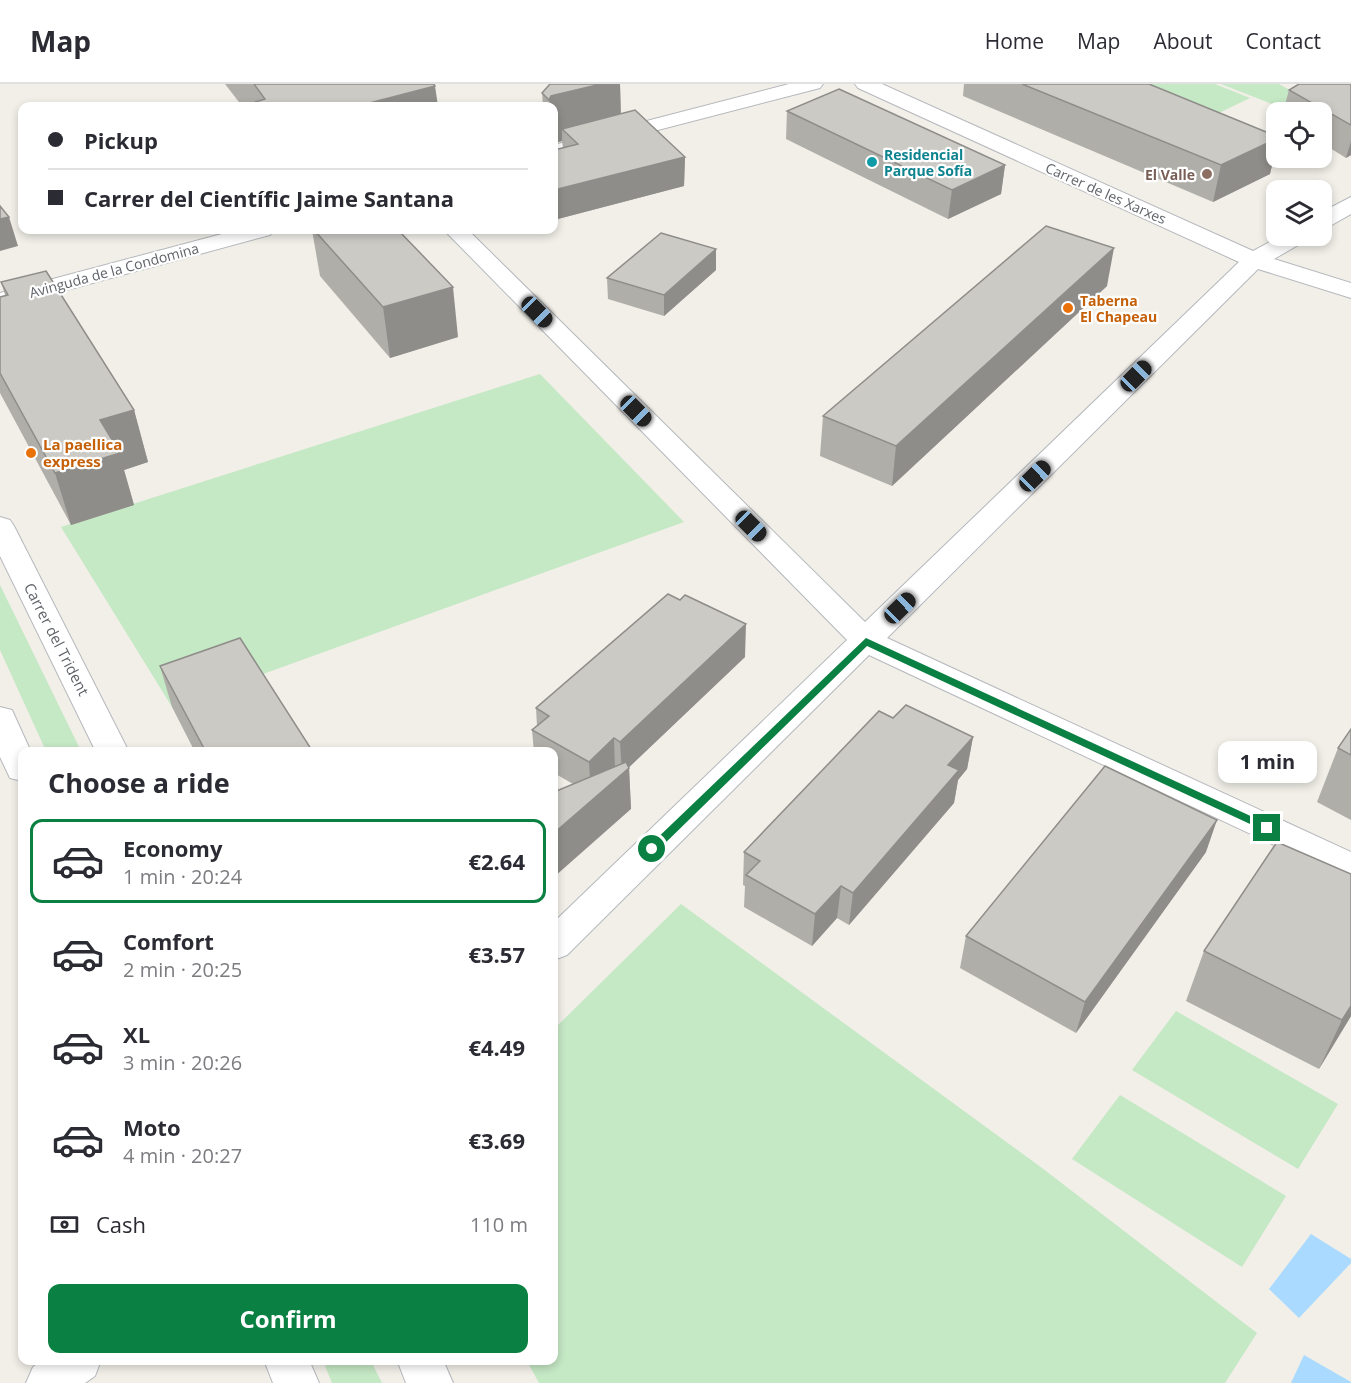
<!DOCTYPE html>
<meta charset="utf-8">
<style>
:root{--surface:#fff;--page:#f2f2f3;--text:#2b2b33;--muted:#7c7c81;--line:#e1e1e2;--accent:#0b8043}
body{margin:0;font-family:"Open Sans",sans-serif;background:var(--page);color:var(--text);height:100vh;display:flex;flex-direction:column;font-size:22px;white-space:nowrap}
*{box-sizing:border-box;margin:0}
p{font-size:20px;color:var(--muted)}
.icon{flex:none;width:33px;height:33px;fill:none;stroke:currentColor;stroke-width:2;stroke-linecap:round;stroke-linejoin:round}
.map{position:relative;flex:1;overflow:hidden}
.sheet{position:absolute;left:18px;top:663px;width:540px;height:618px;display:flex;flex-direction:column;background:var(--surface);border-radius:12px;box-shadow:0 3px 9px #0003}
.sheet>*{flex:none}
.top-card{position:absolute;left:18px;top:18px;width:540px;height:132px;border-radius:12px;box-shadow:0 3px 9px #0003;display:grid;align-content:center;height:132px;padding:0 30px;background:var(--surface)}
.tools{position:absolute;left:1266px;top:18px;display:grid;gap:12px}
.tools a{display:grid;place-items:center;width:66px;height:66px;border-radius:12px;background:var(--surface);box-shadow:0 3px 9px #0003;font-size:30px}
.end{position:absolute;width:27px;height:27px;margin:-14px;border:8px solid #0b8043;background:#fff;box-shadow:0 0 0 3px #fff}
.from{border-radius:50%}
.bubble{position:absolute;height:42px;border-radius:12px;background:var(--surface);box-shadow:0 3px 9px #0003;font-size:20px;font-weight:700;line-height:42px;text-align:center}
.car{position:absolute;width:18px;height:36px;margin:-18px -9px;border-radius:8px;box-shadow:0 0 4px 2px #0007;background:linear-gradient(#222 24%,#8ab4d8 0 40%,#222 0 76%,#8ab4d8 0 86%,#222 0)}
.top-card b{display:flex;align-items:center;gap:21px;height:57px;font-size:22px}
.top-card b+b{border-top:2px solid var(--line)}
.top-card i{width:15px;height:15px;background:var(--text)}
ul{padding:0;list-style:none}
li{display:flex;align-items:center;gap:18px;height:84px;margin:0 12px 9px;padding:0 18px;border:3px solid transparent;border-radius:12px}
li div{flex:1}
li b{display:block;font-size:22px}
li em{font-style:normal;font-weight:700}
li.active{border-color:var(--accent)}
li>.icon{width:54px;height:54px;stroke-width:1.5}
h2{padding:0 30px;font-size:27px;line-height:72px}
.pay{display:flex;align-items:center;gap:15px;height:66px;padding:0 30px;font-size:22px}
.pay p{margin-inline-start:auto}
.button{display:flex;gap:12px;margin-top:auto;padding:12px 30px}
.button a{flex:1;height:69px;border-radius:12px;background:var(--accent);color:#fff;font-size:24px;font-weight:700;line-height:69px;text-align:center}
header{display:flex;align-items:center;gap:36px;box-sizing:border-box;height:84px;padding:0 30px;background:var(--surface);border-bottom:2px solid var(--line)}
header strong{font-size:28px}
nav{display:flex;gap:33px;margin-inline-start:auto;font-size:21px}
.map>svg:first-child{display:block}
.green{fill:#c5e8c5}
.water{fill:#aadaff}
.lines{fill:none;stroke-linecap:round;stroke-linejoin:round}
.minor-casing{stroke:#b5b8bc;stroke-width:2}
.minor{fill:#fff;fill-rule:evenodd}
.wall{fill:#afaea9}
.shaded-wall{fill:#8f8d8a}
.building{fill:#cccac5;stroke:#8f8d8a;stroke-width:1.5}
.route{fill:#0b8043}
.culture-dot{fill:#0f9aa8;stroke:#fff;stroke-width:2}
.education-dot{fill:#8d6e63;stroke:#fff;stroke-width:2}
.food-dot{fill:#e8710a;stroke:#fff;stroke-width:2}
.labels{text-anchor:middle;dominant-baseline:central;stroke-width:4.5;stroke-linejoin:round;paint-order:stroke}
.far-culture-label{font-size:14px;font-weight:bold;fill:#0d838f;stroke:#fff;text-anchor:start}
.far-education-label{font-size:14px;font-weight:bold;fill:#785e54;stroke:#fff;text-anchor:end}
.far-street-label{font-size:14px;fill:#5f6368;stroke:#fff}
.far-food-label{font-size:14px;font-weight:bold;fill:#c56008;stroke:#fff;text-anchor:start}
.food-label{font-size:15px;font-weight:bold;fill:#c56008;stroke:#fff;text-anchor:start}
.street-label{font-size:15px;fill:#5f6368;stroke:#fff}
</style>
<header>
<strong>Map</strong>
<nav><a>Home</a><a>Map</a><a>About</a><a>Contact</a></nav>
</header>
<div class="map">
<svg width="1351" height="1299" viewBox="0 0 1351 1299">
<rect width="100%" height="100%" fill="#f1efe8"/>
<g class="green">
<path d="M1086 0H1215L1250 14 1190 43Z"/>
<path d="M1221 0H1279L1304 14 1282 24Z"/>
<path d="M540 290 684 438 172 623 61 443Z"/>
<path d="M0 501 81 667H46L0 566Z"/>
<path d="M681 820 1042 1084 1257 1249 1225 1299H539L527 1277 554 1276V945Z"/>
<path d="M1176 927 1338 1020 1298 1085 1132 986Z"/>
<path d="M1120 1011 1286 1112 1242 1183 1072 1075Z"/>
<path d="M336 1276 371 1277 382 1299H332L325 1282Z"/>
</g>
<g class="water">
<path d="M1311 1150 1351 1175V1179L1299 1234 1269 1205Z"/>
<path d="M1304 1271 1351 1298V1299H1291Z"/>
</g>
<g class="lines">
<g class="minor-casing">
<g id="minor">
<path d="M789 0H823L820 4 554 73V61Z"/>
<path d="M855 0H882L1253 167 1281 152H1308L1305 157 1274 175 1351 199V214L1258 185 887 554 1351 768V797L869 571 567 871 554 876V838L847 556 444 146H468L865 538 1239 178 858 4Z"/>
<path d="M1351 113V130L1330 142 1322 144V128Z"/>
<path d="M237 146H274L270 151 0 224V209Z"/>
<path d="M0 433 10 436 14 442 129 668H96L0 472Z"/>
<path d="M0 623 12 626 31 668H22V697L10 694 0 673Z"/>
<path d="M42 1276H101L95 1292 85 1299H26L33 1283Z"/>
<path d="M264 1276H309L319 1299H273Z"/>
<path d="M397 1276H443L453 1299H406Z"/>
</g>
</g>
<use href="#minor" class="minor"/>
</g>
<g class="wall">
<path d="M225 0H311L438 22H242Z"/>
<path d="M550 0H620L621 29 685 73 684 102 554 136V66L563 64 562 57 554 59V22H543L542 9Z"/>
<path d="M964 0H1149L1276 52V64L1270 90 1213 118 963 12Z"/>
<path d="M1351 0V71L1346 74 1322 59V28H1283L1289 6Z"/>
<path d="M787 27 1005 81 1001 110 948 135 786 55Z"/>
<path d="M312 146H398L458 253 390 274 320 192Z"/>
<path d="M716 186 664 232 608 215 607 194Z"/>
<path d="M1 198 134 326 148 378 124 386 134 421 71 441 0 309V213L5 211Z"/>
<path d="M1107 202 892 402 820 372 823 332Z"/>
<path d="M745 573 629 683 631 725 573 700 554 689V668H534L532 646 537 642 536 624Z"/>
<path d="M160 582 313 668H195L172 623Z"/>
<path d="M893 634 973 653 967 685 958 696 954 719 849 841 837 834 812 862 744 823 745 802 743 801 744 768Z"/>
<path d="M1351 645V736L1317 718 1338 664Z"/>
<path d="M1206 768 1076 949 960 884 966 852Z"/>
<path d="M1351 790V932L1319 985 1186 917 1204 867Z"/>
</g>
<g class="shaded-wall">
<path d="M601 0H620L621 41 562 45V57L554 59V22H550L549 16 551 12Z"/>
<path d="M435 2 438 22H358Z"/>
<path d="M1276 55V64L1270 90 1213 118 1221 81Z"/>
<path d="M1351 57V71L1346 74Z"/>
<path d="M685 73 684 102 554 136V106Z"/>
<path d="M1005 81 1001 110 948 135 952 106Z"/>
<path d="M9 133 18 162 0 167V135Z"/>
<path d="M1114 164 1107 202 892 402 896 362Z"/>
<path d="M716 165V186L664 232V211Z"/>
<path d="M453 203 458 253 390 274 383 223Z"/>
<path d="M134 326 148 378 124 386 134 421 71 441 55 389 100 336Z"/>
<path d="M746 540 745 573 622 690 620 658Z"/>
<path d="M973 653 967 685 958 696 954 719 849 841 853 809 948 681Z"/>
<path d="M614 654 615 687 591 710 589 678Z"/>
<path d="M629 684 631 725 554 793V749Z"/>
<path d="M1217 736 1206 768 1076 949 1085 918Z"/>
<path d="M841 802 837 834 812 862 815 830Z"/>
<path d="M1351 922V932L1319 985 1342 936Z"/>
</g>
<g class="building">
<path d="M254 0H434L435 2 358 22H256L255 18 265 15Z"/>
<path d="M550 0H601L551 12 549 16 542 9Z"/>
<path d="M1022 0H1149L1276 52V55L1221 81Z"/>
<path d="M1299 0H1351V41L1289 6Z"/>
<path d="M839 5 1005 81 952 106 787 27Z"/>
<path d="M635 26 685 73 554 106V66L578 60 562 45Z"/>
<path d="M0 122 9 133 0 135Z"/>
<path d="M1046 142 1114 164 896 362 823 332Z"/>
<path d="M314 146H398L453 203 383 223Z"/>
<path d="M661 149 716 165 664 211 607 194Z"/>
<path d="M46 187 134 326 100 336 120 369 55 389 0 289V213L8 211 1 198Z"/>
<path d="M668 510 680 516 685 511 746 540 620 658 614 654 589 678 532 646 549 632 536 624Z"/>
<path d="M240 554 313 668H206L160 582Z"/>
<path d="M906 621 973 653 948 681 959 686 853 809 841 802 815 830 746 791 760 777 744 768 879 627 893 634Z"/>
<path d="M1351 645V671L1338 664Z"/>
<path d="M626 678 629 684 554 749V708Z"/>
<path d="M1105 682 1217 736 1085 918 966 852Z"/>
<path d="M1277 758 1351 790V922L1342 936 1204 867Z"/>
</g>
<path class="route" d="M866 554 1270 741 1272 744 1267 748 1263 746 867 562 656 768H649V762Z"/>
<circle class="culture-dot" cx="872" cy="78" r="6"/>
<circle class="education-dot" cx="1207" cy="90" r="6"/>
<g class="food-dot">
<circle cx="1068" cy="224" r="6"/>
<circle cx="31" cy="369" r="6"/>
</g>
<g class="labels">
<g class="far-culture-label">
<text x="884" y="70">Residencial<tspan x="884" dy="16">Parque Sofía</tspan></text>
</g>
<g class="far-education-label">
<text x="1195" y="90">El Valle</text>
</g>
<g class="far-street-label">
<text transform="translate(1106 109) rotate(24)">Carrer de les Xarxes</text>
<text transform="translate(114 186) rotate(-15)">Avinguda de la Condomina</text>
</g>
<g class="far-food-label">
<text x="1080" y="216">Taberna<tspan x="1080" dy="16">El Chapeau</tspan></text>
</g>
<g class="food-label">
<text x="43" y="360">La paellica<tspan x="43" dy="17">express</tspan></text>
</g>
<g class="street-label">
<text transform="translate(57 555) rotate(63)">Carrer del Trident</text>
</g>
</g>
</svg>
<div class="tools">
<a><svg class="icon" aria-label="locate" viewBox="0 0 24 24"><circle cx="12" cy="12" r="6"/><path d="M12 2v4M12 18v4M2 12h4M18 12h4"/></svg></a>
<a><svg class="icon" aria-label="layers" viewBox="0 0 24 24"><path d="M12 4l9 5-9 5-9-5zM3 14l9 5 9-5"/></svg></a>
</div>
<i class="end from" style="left:652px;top:765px"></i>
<i class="end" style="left:1267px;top:744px"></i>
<div class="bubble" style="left:1218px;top:657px;width:99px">1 min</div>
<i class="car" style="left:537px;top:228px;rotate:135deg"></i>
<i class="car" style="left:1136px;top:292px;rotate:45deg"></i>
<i class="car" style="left:636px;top:327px;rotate:135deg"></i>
<i class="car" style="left:1035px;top:392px;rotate:46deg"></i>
<i class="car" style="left:751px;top:442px;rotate:135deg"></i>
<i class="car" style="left:900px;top:524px;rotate:46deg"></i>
<div class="top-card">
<b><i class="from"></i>Pickup</b>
<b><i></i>Carrer del Científic Jaime Santana</b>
</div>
<section class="sheet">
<h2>Choose a ride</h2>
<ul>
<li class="active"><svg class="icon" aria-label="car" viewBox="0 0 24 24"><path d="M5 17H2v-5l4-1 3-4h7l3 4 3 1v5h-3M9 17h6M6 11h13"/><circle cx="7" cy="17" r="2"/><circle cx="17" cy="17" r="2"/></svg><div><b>Economy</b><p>1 min · 20:24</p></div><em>€2.64</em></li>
<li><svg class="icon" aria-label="car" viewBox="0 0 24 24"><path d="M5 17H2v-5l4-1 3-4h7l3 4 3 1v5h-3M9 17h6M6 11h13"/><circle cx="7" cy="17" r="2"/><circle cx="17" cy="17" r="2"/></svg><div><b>Comfort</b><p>2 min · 20:25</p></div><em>€3.57</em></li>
<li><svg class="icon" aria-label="car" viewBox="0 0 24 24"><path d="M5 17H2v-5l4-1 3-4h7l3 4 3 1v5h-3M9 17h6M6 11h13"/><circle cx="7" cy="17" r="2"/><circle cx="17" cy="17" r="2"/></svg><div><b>XL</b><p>3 min · 20:26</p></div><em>€4.49</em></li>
<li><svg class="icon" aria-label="car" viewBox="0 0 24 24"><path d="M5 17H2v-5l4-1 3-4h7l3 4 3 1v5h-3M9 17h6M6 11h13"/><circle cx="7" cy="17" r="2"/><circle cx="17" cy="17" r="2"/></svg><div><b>Moto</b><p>4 min · 20:27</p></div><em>€3.69</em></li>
</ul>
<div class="pay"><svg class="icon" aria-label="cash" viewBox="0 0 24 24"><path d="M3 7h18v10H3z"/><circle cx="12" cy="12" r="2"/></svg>Cash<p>110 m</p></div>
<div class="button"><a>Confirm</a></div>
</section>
</div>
